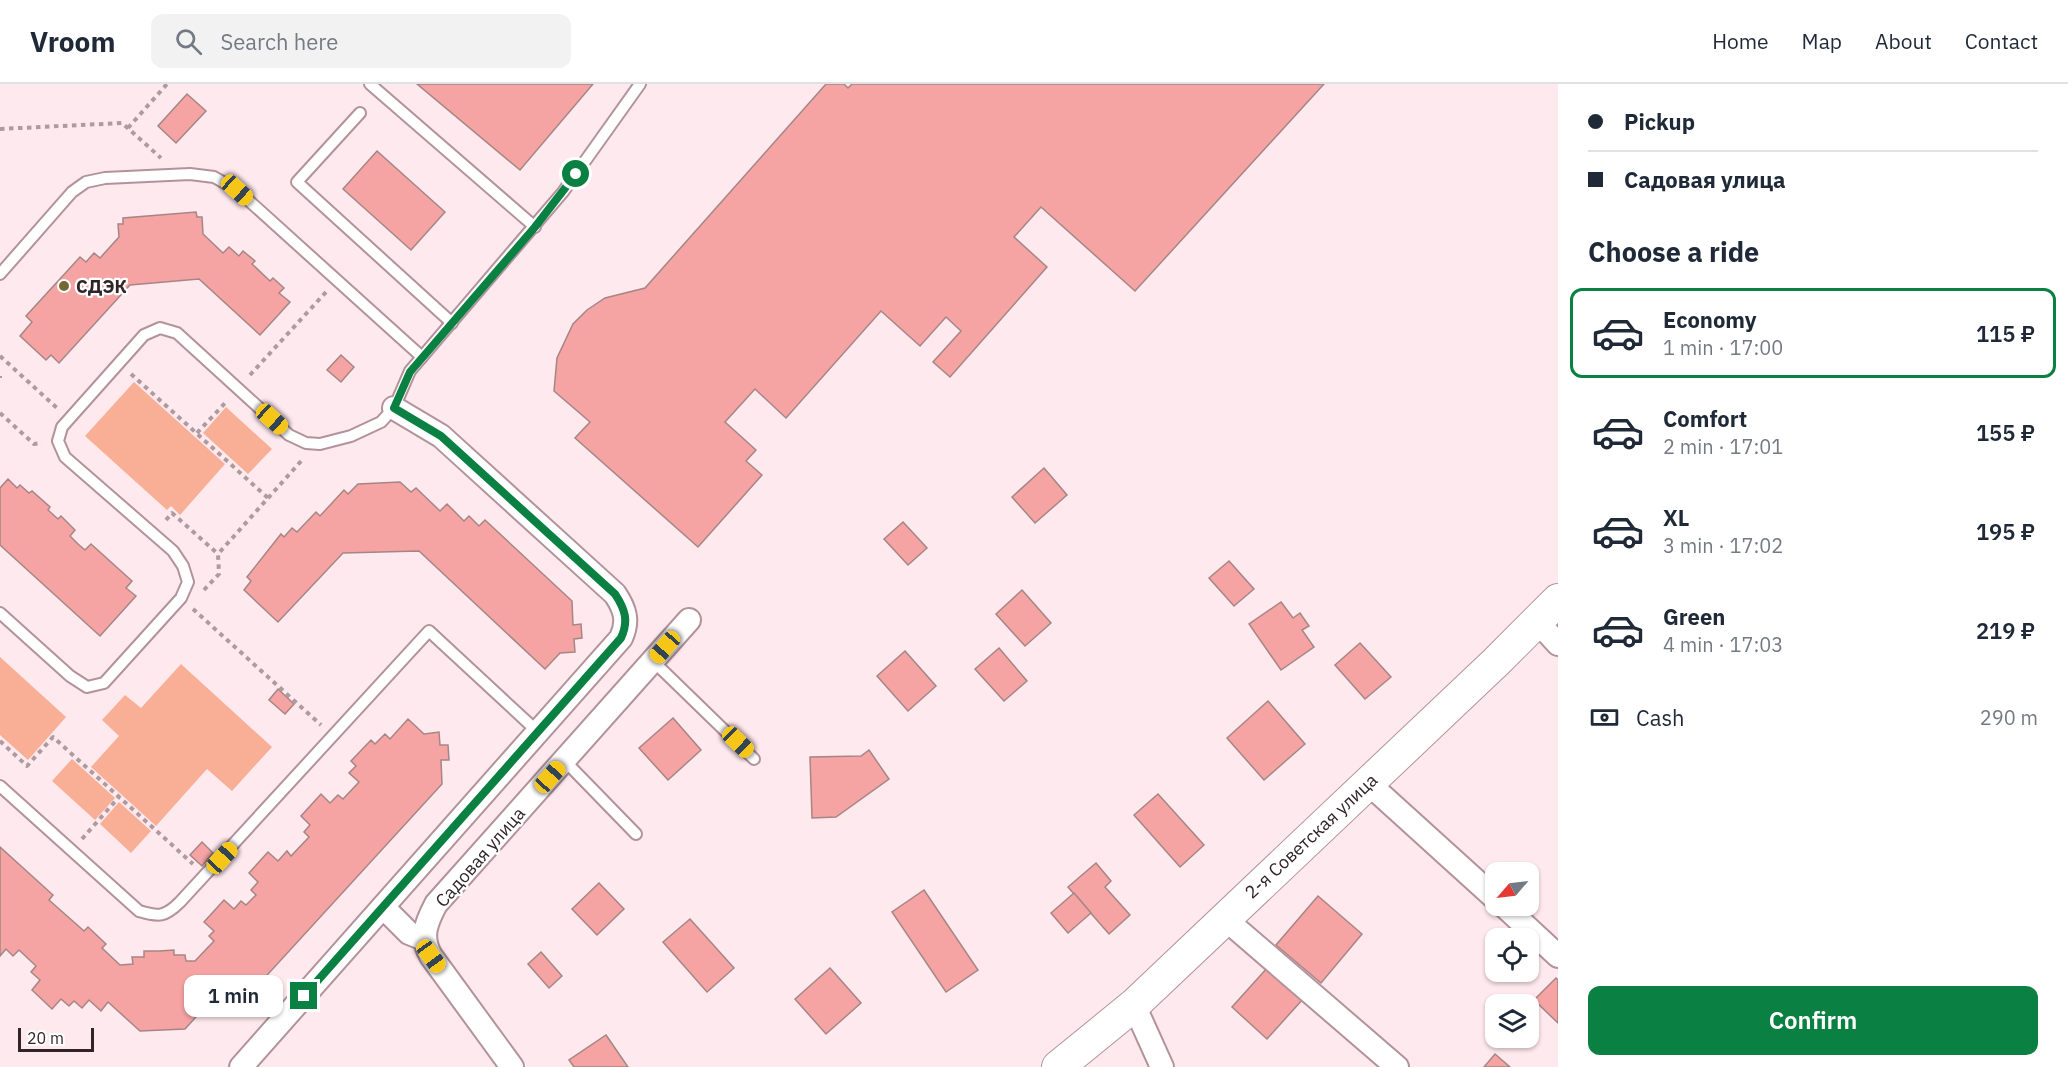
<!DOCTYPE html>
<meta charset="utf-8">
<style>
:root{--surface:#fff;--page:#f2f2f3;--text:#1f2937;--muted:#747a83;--line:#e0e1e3;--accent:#0b8043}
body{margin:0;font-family:"IBM Plex Sans",sans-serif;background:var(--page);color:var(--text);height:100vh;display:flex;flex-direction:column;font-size:22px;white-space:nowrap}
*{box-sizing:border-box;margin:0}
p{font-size:20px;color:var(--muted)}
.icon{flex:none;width:33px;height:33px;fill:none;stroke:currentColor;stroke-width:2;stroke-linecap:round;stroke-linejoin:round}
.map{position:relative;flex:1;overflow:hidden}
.drawer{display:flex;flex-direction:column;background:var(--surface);width:510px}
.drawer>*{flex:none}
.hud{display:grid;align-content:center;height:132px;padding:0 30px;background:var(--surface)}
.needle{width:39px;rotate:242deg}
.controls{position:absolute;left:1485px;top:778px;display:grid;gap:12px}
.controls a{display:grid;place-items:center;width:54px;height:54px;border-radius:12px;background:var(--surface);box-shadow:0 2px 4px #0004;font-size:30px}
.scale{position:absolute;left:18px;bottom:15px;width:76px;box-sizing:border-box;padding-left:6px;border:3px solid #302427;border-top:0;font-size:16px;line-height:21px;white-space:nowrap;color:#302427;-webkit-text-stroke:4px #fff;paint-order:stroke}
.end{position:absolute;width:27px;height:27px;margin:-14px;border:8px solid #0b8043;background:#fff;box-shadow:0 0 0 3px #fff}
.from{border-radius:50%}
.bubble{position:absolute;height:42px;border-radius:12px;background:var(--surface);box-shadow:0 2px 4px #0004;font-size:20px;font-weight:600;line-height:42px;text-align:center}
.car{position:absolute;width:18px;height:36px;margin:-18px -9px;border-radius:8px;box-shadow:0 0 4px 2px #0007;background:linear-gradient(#f5c518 24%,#345 0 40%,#f5c518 0 76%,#345 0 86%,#f5c518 0)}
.hud b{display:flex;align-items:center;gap:21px;height:57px;font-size:22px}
.hud b+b{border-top:2px solid var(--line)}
.hud i{width:15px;height:15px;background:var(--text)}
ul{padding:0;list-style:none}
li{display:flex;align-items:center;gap:18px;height:90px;margin:0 12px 9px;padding:0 18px;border:3px solid transparent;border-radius:12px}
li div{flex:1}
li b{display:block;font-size:22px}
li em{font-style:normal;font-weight:600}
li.selected{border-color:var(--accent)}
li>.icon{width:54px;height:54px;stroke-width:1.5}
h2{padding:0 30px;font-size:27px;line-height:72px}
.pay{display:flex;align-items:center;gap:15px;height:66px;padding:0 30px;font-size:22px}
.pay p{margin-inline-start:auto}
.cta{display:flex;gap:12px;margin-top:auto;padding:12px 30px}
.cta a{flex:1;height:69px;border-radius:12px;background:var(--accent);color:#fff;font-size:24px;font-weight:600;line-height:69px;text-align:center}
header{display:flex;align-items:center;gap:36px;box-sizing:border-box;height:84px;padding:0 30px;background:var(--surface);border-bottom:2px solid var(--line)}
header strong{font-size:28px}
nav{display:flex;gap:33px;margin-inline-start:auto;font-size:21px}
.search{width:420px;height:54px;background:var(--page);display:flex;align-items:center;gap:15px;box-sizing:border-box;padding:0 21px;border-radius:12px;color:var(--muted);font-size:22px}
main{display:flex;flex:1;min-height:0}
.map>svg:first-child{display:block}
.green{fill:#f9af96}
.building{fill:#f5a3a3;stroke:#a68685;stroke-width:1.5}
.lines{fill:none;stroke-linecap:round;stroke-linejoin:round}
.lane-casing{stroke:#b3939b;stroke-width:14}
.street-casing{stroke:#b3939b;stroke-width:26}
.secondary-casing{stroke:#b3939b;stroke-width:34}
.path{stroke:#ad9ba0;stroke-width:4;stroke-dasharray:4.5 4.5;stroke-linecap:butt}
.lane{stroke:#fff;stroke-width:10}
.street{stroke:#fff;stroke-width:22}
.secondary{stroke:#fff;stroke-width:32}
.route{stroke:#0b8043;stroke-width:8}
.poi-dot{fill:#736734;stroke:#fff;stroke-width:2}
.labels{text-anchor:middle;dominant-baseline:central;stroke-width:4.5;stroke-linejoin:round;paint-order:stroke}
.poi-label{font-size:18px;font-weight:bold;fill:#302427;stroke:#fff;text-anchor:start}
.street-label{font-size:18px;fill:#302427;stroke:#fff}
</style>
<header>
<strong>Vroom</strong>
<div class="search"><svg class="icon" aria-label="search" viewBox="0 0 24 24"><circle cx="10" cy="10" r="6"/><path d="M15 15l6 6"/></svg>Search here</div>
<nav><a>Home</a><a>Map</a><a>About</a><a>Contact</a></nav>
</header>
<main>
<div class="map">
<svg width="1558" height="983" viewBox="0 0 1558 983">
<rect width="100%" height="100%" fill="#fee9ee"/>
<g class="green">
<path d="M134 298 225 380 180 431 171 422 167 426 85 352Z"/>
<path d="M226 323 272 365 248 390 203 349Z"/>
<path d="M0 573 66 633 28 676 0 651Z"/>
<path d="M181 580 272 663 232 707 207 685 156 742 91 683 119 652 102 636 125 611 141 624Z"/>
<path d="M72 675 115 714 95 736 52 697Z"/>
<path d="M119 718 151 747 131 769 100 740Z"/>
</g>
<g class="building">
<path d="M417 0H593L520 86Z"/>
<path d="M826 0H844L848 4 852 0H1324L1135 207 1041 123 1014 153 1047 183 950 293 933 278 961 247 946 233 920 262 881 227 786 334 755 305 725 338 756 366 746 377 762 391 698 463 575 354 590 338 554 307 557 274 573 240 587 226 605 214 645 204Z"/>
<path d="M187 10 206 27 176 59 158 42Z"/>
<path d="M377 67 445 128 411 166 343 105Z"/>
<path d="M196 128 197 133H202L203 150 223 169 229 163 239 172 243 167 255 177 252 180 270 197 273 194 284 204 279 209 290 218 260 251 199 195 130 201 59 279 51 271 46 276 20 252 32 238 26 232 80 173 86 178 94 169 100 174 119 153 118 140H123V134Z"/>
<path d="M341 271 354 283 341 298 327 286Z"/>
<path d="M1044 384 1067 411 1035 439 1012 413Z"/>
<path d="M8 395 17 404 20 401 29 409 32 407 50 423 48 426 58 435 61 432 75 446 70 452 78 460 85 466 91 460 132 497 126 504 136 512 100 552 0 461V404Z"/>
<path d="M400 398 411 408 416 404 440 427 447 420 464 437 469 432 479 442 485 436 572 517 573 541 581 540 582 554 574 555 575 568 560 569 545 585 419 467 343 469 278 538 244 506 251 497 247 493 281 450 284 453 292 444 297 448 316 428 320 432 344 406 348 410 358 400Z"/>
<path d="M903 438 927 464 908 481 884 455Z"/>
<path d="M1229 477 1254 505 1234 522 1209 494Z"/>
<path d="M1022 506 1051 539 1025 562 996 530Z"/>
<path d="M1281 518 1293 534 1300 529 1309 542 1302 546 1314 563 1281 586 1249 540Z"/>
<path d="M1360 559 1391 593 1365 615 1335 581Z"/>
<path d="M999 564 1027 597 1004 617 975 585Z"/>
<path d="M905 567 936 602 908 627 877 592Z"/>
<path d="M278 605 294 620 285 630 269 616Z"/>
<path d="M1268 617 1305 660 1264 696 1227 654Z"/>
<path d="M673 634 701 666 668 696 639 664Z"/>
<path d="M408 635 424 650 439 648 440 661H448L449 676H441L442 700 259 900 256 897 240 914 232 907 222 918 215 912 185 945 140 947 108 918 101 927 89 916 82 924 74 917 69 922 61 915 52 925 32 906 40 896 31 888 36 882 19 866 13 872 6 865 0 872V763L53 811 49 816 84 847 88 843 106 860 102 864 120 881 133 880 132 873H144V867H159L174 866V871H185L186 877H195L214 857 209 852 214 847 204 838 224 816 234 825 241 817 246 821 256 811 251 806 258 798 249 789 268 768 278 777 287 767 291 772 309 753 304 748 310 741 301 732 321 710 330 719 338 711 343 715 359 698 349 689 356 682 351 677 371 656 375 660 385 650 390 655Z"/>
<path d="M869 666 889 695 836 733 812 734 810 673 861 672Z"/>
<path d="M1158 710 1204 761 1180 783 1134 731Z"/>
<path d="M202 758 213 769 202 782 190 771Z"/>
<path d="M1096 779 1111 797 1105 803 1130 831 1109 850 1068 803Z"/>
<path d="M599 799 624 825 597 851 572 825Z"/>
<path d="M924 806 978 886 946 908 892 828Z"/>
<path d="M1074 809 1091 829 1068 849 1051 829Z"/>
<path d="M1318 812 1362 850 1321 899 1276 861Z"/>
<path d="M690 835 734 884 707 908 663 858Z"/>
<path d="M541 868 562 892 549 904 528 880Z"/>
<path d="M1268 883 1303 915 1267 955 1232 923Z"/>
<path d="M830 884 861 919 826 950 795 915Z"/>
<path d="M1556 894 1558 896V939L1534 916Z"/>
<path d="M606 951 628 983H574L569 976Z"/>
<path d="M1495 970 1510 983H1484Z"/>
</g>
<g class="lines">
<g class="lane-casing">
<g id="lane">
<path d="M370 0 535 143"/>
<path d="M360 29 297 98 452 239"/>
<path d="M0 190 72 108 86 98 105 94 190 90 214 93 237 106 422 273"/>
<path d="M0 529 70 592 87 603 104 599 181 514 188 498 183 482 173 467 65 373 58 357 62 343 144 251 160 244 177 249 289 351 306 359 320 360 351 352 381 338 394 324 410 287 563 108 640 0"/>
<path d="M653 577 754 675"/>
<path d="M565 677 636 750"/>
<path d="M0 702 139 827C159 833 165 833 180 818L429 547 538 648"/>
</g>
</g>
<g class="street-casing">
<g id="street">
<path d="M1537 537 1558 560"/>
<path d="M1368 699 1496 815"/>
<path d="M1504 822 1558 872"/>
<path d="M383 823 409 849 424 855"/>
<path d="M1224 834 1397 983"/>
<path d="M1134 921 1162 983"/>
<path d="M241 983 621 554C629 537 625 525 615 510L441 352 394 324"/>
<path d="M512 983 431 872C420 853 426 839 436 820L689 536"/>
</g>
</g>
<g class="secondary-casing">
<path id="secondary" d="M1058 983 1134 921 1496 578 1558 516"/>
</g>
<g class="path">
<path d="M128 44 167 0"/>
<path d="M0 45 122 39 161 74"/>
<path d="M0 272 57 324"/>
<path d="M131 290 268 414"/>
<path d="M250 291 326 208"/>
<path d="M0 292V294"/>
<path d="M0 329 34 360 42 359"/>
<path d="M197 349 227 317"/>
<path d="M166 436 172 429 218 470"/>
<path d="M204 506 219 490 218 470 303 375"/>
<path d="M193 525 321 641"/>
<path d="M0 657 27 682 53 653 193 780"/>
<path d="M82 755 119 713"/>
</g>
<use href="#lane" class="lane"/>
<use href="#street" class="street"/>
<use href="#secondary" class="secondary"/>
</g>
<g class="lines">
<path class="route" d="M304 912 621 554C629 537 625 525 615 510L441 352 394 324 410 288 535 143 576 90"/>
</g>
<circle class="poi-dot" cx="64" cy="202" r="6"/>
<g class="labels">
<g class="poi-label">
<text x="76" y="202">СДЭК</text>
</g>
<g class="street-label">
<text transform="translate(1311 752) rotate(-43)">2-я Советская улица</text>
<text transform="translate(480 773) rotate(-49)">Садовая улица</text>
</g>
</g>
</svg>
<div class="controls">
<a><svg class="needle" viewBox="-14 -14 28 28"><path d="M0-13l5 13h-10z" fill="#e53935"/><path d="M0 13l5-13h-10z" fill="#747a83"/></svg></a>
<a><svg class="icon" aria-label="locate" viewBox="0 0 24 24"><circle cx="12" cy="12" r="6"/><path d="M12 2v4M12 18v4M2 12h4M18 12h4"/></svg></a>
<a><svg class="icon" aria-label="layers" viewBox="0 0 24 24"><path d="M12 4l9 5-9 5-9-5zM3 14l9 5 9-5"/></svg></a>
</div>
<div class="scale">20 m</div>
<i class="end from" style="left:576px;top:90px"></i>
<i class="end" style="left:304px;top:912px"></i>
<div class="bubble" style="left:184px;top:891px;width:99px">1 min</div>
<i class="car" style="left:237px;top:106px;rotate:132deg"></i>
<i class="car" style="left:272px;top:335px;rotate:132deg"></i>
<i class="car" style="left:665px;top:563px;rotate:221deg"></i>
<i class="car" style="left:738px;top:658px;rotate:134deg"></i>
<i class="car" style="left:550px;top:693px;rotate:42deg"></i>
<i class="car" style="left:222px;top:774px;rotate:43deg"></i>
<i class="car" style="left:431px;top:872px;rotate:144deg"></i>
</div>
<section class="drawer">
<div class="hud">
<b><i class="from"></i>Pickup</b>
<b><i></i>Садовая улица</b>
</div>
<h2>Choose a ride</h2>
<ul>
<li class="selected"><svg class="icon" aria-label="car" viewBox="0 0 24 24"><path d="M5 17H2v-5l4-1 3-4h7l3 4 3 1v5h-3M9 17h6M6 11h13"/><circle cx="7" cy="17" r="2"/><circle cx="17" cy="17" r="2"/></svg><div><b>Economy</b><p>1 min · 17:00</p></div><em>115 ₽</em></li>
<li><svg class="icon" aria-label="car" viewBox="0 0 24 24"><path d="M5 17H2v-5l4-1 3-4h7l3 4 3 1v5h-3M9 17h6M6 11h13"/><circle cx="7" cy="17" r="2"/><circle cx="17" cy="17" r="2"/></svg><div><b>Comfort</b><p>2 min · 17:01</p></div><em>155 ₽</em></li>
<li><svg class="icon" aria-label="car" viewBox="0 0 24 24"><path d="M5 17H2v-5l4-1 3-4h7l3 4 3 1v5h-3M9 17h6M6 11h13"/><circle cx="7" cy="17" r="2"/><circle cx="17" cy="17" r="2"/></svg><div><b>XL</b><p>3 min · 17:02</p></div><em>195 ₽</em></li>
<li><svg class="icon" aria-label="car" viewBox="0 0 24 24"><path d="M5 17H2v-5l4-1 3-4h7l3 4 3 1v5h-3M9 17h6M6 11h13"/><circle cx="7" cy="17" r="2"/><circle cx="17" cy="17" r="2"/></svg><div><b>Green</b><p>4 min · 17:03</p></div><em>219 ₽</em></li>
</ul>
<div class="pay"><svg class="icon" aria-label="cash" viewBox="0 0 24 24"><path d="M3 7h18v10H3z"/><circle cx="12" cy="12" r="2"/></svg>Cash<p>290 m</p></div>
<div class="cta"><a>Confirm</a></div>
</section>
</main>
